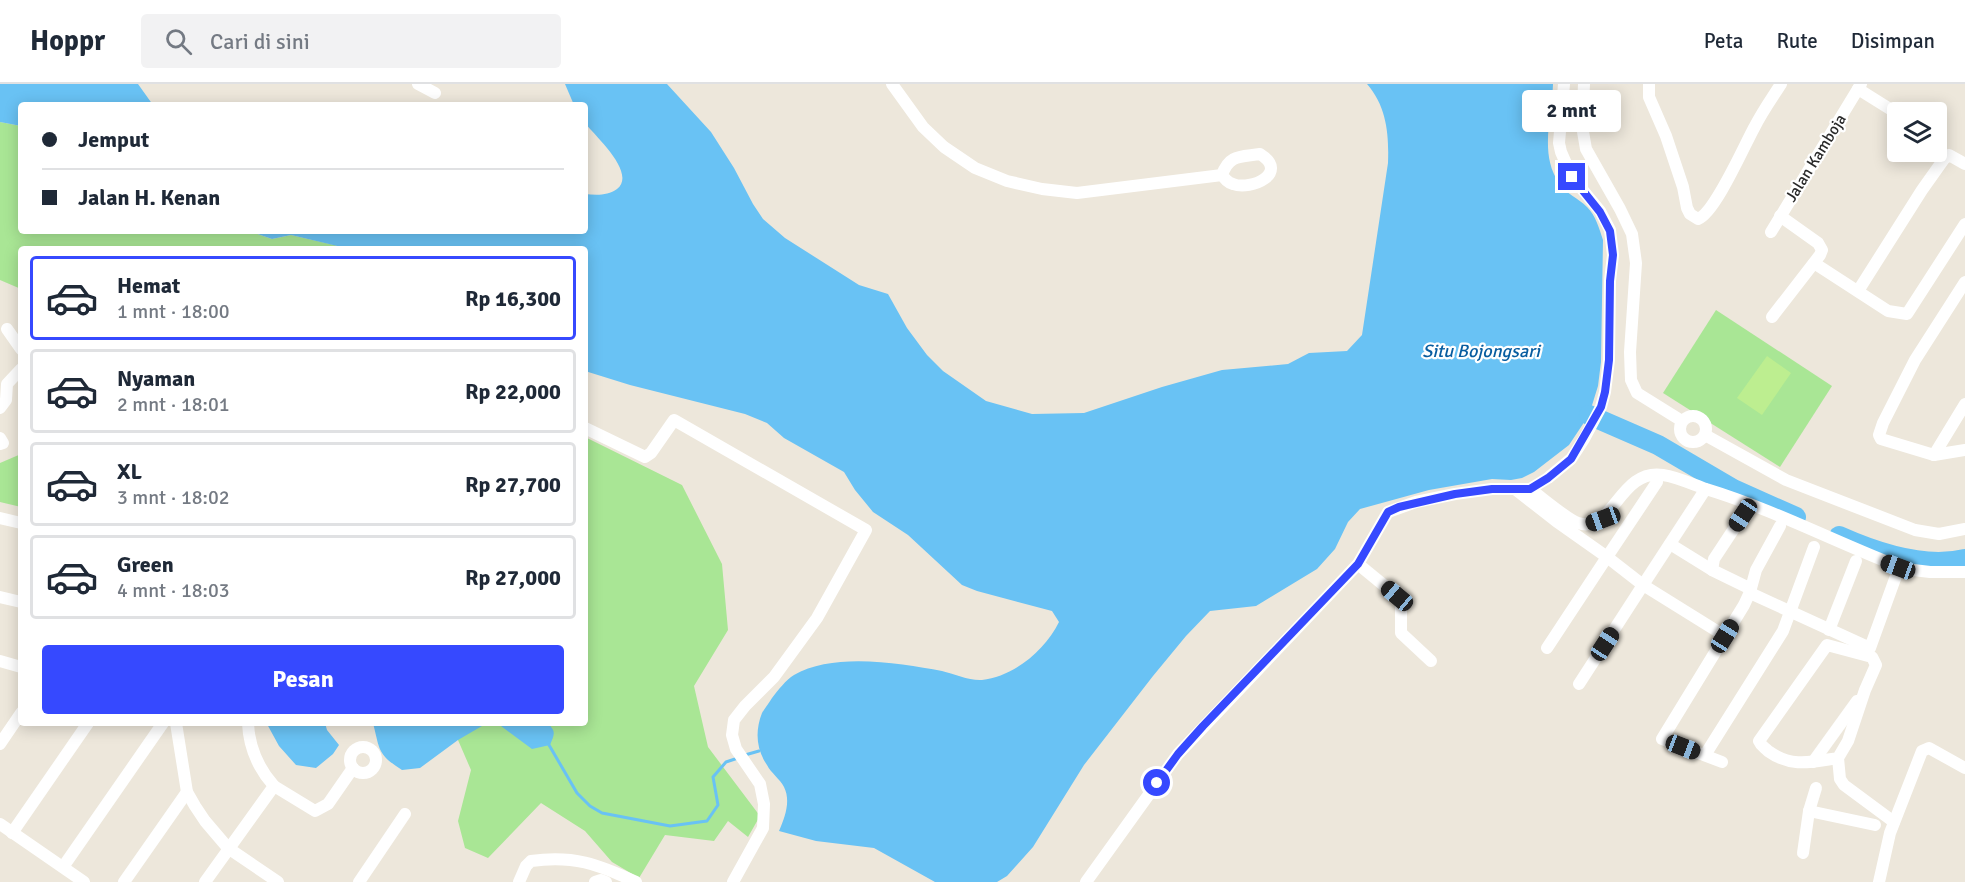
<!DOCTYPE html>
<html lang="id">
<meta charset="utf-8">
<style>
:root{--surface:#fff;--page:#f2f2f3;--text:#1f2937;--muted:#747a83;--line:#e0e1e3;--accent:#3649ff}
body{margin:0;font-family:Signika,sans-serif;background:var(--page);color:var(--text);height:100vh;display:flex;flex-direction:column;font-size:22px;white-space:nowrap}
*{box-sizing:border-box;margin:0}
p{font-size:20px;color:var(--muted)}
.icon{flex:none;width:33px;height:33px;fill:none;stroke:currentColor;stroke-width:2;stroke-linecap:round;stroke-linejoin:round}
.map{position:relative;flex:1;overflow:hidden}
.details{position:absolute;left:18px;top:162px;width:570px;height:480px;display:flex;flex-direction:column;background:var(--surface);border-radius:6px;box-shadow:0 3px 15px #0003}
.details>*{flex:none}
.banner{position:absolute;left:18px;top:18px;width:570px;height:132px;border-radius:6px;box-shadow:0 3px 15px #0003;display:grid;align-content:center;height:132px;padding:0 24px;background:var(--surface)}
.fabs{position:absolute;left:1887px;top:18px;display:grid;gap:12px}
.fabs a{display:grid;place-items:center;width:60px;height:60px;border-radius:6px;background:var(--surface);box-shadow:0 3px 15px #0003;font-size:30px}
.end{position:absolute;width:27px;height:27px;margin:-14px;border:8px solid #3649ff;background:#fff;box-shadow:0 0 0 3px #fff}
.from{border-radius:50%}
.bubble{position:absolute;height:42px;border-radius:6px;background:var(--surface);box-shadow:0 3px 15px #0003;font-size:20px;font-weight:700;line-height:42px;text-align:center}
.car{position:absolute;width:18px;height:36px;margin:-18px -9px;border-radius:8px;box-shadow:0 0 4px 2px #0007;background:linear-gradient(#222 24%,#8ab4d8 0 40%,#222 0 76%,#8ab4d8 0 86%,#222 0)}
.banner b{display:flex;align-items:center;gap:21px;height:57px;font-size:22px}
.banner b+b{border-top:2px solid var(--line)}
.banner i{width:15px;height:15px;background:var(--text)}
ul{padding:10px 0 0;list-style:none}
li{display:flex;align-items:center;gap:18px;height:84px;margin:0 12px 9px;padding:0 12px;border:3px solid var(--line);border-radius:6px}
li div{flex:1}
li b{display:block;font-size:22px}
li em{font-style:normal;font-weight:700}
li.selected{border-color:var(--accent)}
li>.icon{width:54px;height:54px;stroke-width:1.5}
.button{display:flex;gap:12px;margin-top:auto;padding:12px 24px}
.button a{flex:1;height:69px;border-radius:6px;background:var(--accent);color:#fff;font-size:24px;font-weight:700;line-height:69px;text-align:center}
header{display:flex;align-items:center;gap:36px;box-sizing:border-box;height:84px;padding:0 30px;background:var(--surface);border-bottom:2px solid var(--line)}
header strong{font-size:28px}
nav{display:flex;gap:33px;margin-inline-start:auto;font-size:21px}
.search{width:420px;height:54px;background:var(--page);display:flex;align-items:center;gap:15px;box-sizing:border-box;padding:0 21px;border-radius:6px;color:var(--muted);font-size:22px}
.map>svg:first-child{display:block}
.green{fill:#a9e695}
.pitch{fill:#bdee90}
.water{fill:#69c2f4}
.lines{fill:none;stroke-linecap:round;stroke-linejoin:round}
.stream{stroke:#69c2f4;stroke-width:3}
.river{stroke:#69c2f4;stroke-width:20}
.street{stroke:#fff;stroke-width:12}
.route{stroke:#3649ff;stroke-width:8}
.labels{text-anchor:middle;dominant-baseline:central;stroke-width:4.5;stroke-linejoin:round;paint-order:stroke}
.street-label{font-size:16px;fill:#2a2a2a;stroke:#fff}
.water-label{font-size:18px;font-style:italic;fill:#085da0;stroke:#fff}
</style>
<header>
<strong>Hoppr</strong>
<div class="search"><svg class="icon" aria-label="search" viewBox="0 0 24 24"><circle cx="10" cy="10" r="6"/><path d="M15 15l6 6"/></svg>Cari di sini</div>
<nav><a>Peta</a><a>Rute</a><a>Disimpan</a></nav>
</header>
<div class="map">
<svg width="1965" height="798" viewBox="0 0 1965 798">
<rect width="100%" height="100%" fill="#ede7db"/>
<g class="green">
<path d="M0 38 21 42V147H249L272 155 291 151 343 163V165H21V205L0 196Z"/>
<path d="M1716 226 1832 302 1780 383 1663 309Z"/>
<path d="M585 353 682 401 722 480 728 546 694 602 708 663 760 732 748 753 728 737 714 757 665 751 639 794 612 778 585 747 541 719 488 774 465 764 458 737 471 686 458 656 457 639H585Z"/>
<path d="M21 370V423L0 418V379Z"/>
</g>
<path class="pitch" d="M1767 272 1791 289 1762 331 1737 314Z"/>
<g class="water">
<path d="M0 0H138L153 21H21V42L0 38Z"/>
<path d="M565 0H667L711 48 734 84 753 120 763 135 785 154 859 201 888 210 907 244 927 271 943 287 986 317 1032 330 1084 329 1162 303 1222 286 1288 280 1309 269 1347 267 1362 251 1388 79C1389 51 1387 23 1367 0H1553C1552 33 1539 70 1559 99 1566 110 1578 114 1587 123 1596 132 1599 144 1603 156L1601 278 1598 302 1589 331 1569 361 1534 388 1522 394 1511 396 1492 395 1429 406 1360 425 1348 438 1335 465 1317 485 1256 522 1210 527 1186 552 1153 592 1084 681 1033 763 1007 792 997 798H935L874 764 816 757 779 747C785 733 791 717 784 703 780 695 771 689 767 681 756 665 755 647 762 629 765 624 769 619 772 614 778 606 786 596 794 591 833 568 900 579 942 587 954 590 970 597 982 596 1015 592 1045 566 1059 538L1052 527 977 507 962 501 908 451 873 428 855 406 844 388 784 354 767 339 745 330 630 301 585 287V165H350L291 151 272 155 249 147H585V110C595 111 608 112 617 105 637 89 596 53 585 39V21H574Z"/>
<path d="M325 639 327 646 339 661 333 670 316 684 296 681 279 662 267 640Z"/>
<path d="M373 639H547C557 647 554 651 550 661L532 665 501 642H482L458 656 420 684 402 686C377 670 380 666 373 639Z"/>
</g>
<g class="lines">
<g class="stream">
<path d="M549 661 577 709 590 722 602 729 670 742 707 737 718 721 713 693 726 678 738 674"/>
<path d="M745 671 759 667"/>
</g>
<g class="river">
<path d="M1589 331 1658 361 1733 405 1796 433"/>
<path d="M1839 452C1877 469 1924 485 1965 475"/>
</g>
<g class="street">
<path d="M418 0 435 9"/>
<path d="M892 0 923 43 944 63 975 84 1007 97 1042 105 1077 109 1222 91"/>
<path d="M1584 0 1582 42 1586 65 1620 125 1632 150 1636 179 1630 268 1631 296 1637 309 1682 337"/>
<path d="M1649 0V13L1666 52 1683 103 1687 124 1690 130 1698 135C1715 129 1744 62 1754 44 1762 28 1772 14 1781 0"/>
<path d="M1858 5 1898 30"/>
<path d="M1260 70C1290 89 1251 107 1233 100 1228 99 1225 95 1222 91 1229 70 1241 73 1260 70Z"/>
<path d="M1771 148 1861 0"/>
<path d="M1814 179 1888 227 1907 230 1965 140"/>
<path d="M1965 198 1915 276 1883 339 1879 351 1881 355 1934 371 1965 366"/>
<path d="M1858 207 1922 106 1944 75 1949 71 1965 80"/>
<path d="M1772 233 1820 171 1822 166 1818 159 1780 132"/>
<path d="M7 245 21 265"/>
<path d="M0 324 6 316 7 300 21 285"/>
<circle cx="1693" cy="345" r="13"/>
<path d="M585 344 645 373 651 369 674 336 866 446 817 534 774 593 745 622 734 636 732 651 736 665 760 700 764 720 763 744 733 798"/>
<path d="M1705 351 1786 396 1915 446 1939 450 1965 445"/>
<path d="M0 354 3 359 0 360"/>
<path d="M1934 371 1965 320"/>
<path d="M1515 405 1556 437 1607 473 1547 564"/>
<path d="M1530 405C1540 412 1568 436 1578 439 1613 451 1619 384 1663 391 1677 393 1692 400 1706 405 1775 426 1839 460 1905 485L1930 488H1965"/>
<path d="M1703 409 1643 501 1725 552"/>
<path d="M1743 431 1714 475 1712 486 1751 505"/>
<path d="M0 434 21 439"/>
<path d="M1670 460 1712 486"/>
<path d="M1358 480 1397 512 1401 517V549L1431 577"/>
<path d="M1750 509 1870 564 1896 492"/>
<path d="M0 513 21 518"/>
<path d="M1829 546 1856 477"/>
<path d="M0 577 21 583"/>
<path d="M1579 600 1643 501 1607 473 1657 398"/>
<path d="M176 639 187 708 195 722 205 737 228 764 278 798"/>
<path d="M0 660 21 629"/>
<circle cx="363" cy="676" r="13"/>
<path d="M1705 671 1783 547 1814 463"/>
<path d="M1838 674C1811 678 1792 684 1768 667 1764 663 1761 662 1759 657L1827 561 1872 573 1876 581 1865 606 1848 657 1838 674 1840 695 1844 701 1894 738"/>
<path d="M1722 678 1662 655 1744 521 1750 508 1756 486 1780 442"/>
<path d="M1813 678 1857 617"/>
<path d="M274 702 315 727 328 720 353 684"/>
<path d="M1809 727 1875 741"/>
<path d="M0 740 84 798"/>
<path d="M12 749 88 639"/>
<path d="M1803 769 1809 727 1816 704"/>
<path d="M63 783 163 639"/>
<path d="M124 798 187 708"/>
<path d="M205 798 274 702C258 684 249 663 248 639"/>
<path d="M359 798 405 730"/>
<path d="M519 798 526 782 531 777C573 771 598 780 636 798"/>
<path d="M595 798 601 796 606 798"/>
<path d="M1086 798 1178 670 1358 480 1388 428 1416 418 1455 410 1492 405H1530L1548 394 1571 375 1584 355 1601 323 1605 308 1609 276 1610 197 1613 171 1610 146 1600 127 1572 93 1561 68 1559 59 1564 0"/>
<path d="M1879 798 1890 749 1922 667 1929 664 1965 684"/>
</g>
</g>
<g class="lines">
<path class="route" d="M1157 699 1178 670 1203 642 1358 480 1388 428 1399 423 1455 410 1492 405H1530L1548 394 1571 375 1601 323 1605 308 1609 276 1610 197 1613 171 1610 147 1600 128 1572 93"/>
</g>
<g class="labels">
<g class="street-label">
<text transform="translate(1816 74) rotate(-58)">Jalan Kamboja</text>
</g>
<g class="water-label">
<text x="1481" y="267">Situ Bojongsari</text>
</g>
</g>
</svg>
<div class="fabs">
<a><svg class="icon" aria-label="layers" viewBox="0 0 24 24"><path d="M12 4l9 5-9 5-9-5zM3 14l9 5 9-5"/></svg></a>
</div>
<i class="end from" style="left:1157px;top:699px"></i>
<i class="end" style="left:1572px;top:93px"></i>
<div class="bubble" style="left:1522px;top:6px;width:99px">2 mnt</div>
<i class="car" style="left:1743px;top:431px;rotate:214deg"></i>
<i class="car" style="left:1603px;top:435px;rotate:250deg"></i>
<i class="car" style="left:1898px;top:483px;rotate:290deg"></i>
<i class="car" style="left:1397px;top:512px;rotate:310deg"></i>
<i class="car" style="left:1725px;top:552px;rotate:32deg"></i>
<i class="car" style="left:1605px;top:560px;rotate:33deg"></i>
<i class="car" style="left:1683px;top:663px;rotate:111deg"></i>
<div class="banner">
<b><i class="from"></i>Jemput</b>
<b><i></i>Jalan H. Kenan</b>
</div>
<section class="details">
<ul>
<li class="selected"><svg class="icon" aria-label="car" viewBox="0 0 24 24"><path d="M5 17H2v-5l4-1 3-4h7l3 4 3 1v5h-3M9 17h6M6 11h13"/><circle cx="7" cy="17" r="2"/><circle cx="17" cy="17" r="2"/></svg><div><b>Hemat</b><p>1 mnt · 18:00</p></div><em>Rp 16,300</em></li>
<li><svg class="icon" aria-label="car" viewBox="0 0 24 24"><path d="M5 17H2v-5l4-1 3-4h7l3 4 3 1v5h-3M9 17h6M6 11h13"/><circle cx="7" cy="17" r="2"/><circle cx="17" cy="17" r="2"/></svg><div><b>Nyaman</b><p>2 mnt · 18:01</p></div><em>Rp 22,000</em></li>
<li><svg class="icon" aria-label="car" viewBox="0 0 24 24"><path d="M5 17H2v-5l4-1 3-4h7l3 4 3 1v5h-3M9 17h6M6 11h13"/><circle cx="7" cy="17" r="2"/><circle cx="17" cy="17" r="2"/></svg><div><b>XL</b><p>3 mnt · 18:02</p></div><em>Rp 27,700</em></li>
<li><svg class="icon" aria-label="car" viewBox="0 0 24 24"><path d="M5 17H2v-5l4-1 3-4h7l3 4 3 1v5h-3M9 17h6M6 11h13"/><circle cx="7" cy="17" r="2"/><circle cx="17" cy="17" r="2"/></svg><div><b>Green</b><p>4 mnt · 18:03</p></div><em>Rp 27,000</em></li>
</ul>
<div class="button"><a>Pesan</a></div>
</section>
</div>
